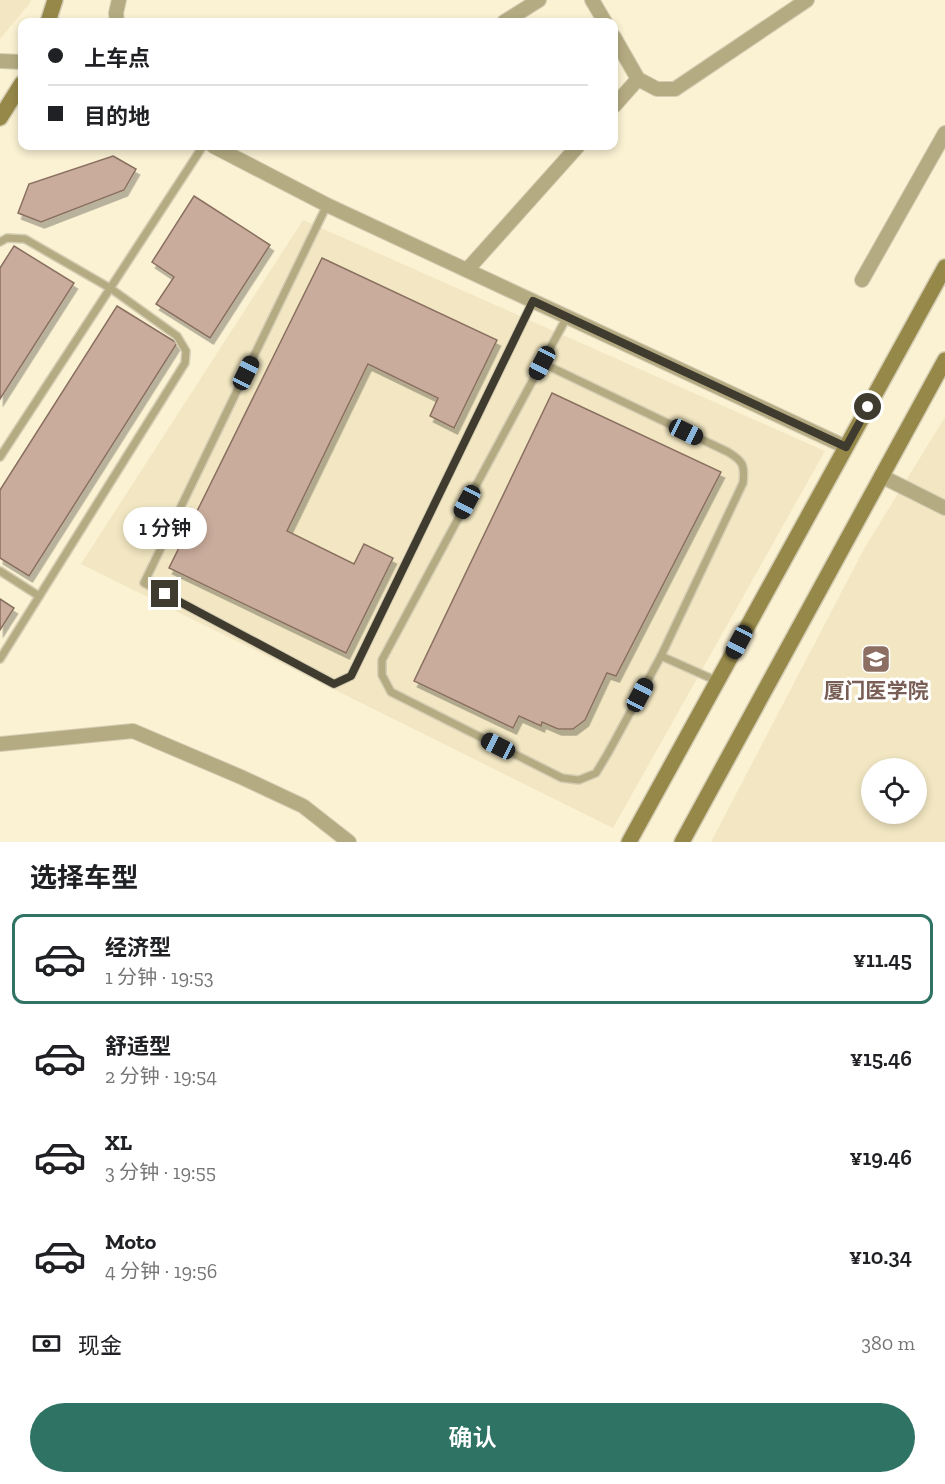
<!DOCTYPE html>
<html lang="zh">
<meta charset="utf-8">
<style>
:root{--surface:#fff;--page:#f6f6f6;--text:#202124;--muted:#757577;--line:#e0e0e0;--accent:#2f7365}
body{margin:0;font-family:"Zilla Slab","Noto Sans SC",serif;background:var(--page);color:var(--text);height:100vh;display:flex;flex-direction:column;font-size:22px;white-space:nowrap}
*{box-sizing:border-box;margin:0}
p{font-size:20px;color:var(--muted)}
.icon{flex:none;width:33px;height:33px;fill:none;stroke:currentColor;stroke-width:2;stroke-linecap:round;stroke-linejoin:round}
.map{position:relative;height:842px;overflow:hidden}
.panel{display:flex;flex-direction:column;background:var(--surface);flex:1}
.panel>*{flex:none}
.banner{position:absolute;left:18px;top:18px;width:600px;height:132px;border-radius:12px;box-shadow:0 3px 9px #0003;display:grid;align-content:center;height:132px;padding:0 30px;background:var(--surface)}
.fabs{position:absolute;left:861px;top:758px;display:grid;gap:12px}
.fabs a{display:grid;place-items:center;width:66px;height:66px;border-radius:50%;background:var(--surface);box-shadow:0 3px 9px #0003;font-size:30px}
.end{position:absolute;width:27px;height:27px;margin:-14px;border:8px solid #3f3b2f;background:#fff;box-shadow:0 0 0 3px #fff}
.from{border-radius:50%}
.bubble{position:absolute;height:42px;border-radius:21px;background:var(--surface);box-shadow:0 3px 9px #0003;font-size:20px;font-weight:600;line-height:42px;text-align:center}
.car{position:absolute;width:18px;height:36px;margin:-18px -9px;border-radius:8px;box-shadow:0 0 4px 2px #0007;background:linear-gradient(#222 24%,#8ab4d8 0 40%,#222 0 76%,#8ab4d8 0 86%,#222 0)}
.banner b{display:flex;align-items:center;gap:21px;height:57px;font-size:22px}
.banner b+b{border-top:2px solid var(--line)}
.banner i{width:15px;height:15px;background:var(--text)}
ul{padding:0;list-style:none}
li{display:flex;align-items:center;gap:18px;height:90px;margin:0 12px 9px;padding:0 18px;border:3px solid transparent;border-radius:12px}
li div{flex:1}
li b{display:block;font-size:22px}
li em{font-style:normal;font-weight:600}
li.active{border-color:var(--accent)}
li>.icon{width:54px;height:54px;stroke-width:1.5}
h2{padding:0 30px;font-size:27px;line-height:72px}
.pay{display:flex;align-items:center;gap:15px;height:66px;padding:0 30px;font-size:22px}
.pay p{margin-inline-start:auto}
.cta{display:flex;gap:12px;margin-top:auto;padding:12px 30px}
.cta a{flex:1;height:69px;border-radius:36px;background:var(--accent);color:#fff;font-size:24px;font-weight:600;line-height:69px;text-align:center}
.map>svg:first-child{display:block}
.built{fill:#f2e7c2;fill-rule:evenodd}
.building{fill:#c9ac9c;stroke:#8a7060;stroke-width:1.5;filter:url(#shadow)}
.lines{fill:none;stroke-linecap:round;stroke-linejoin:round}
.lane-casing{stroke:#d5cdb3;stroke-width:10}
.street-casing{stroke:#d5cdb3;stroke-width:16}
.secondary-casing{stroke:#d5cdb3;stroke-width:18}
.lane{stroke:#b4ab82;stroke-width:7}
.street{stroke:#b4ab82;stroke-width:14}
.secondary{stroke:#968848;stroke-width:15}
.route{stroke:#3f3b2f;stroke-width:8}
.labels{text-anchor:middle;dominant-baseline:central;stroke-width:6;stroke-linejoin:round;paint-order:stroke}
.education-label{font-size:21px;font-weight:bold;fill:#785e54;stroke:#fff}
</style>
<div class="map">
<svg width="945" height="842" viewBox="0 0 945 842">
<defs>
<filter id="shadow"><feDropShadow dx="3.5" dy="6" stdDeviation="0" flood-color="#0004"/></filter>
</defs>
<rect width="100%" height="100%" fill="#fbf2d4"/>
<g class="built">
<path d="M0 0H31L30 3 0 39Z"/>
<path d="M303 220 825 451 613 828 81 564Z"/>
<path d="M945 417V842H711L864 549ZM872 768H916V813H872Z"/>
</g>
<g class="building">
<path d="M113 156 136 169 124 190 41 222 18 213 29 184Z"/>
<path d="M194 196 270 245 210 338 156 304 174 277 152 262Z"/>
<path d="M14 246 74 283 0 399V268Z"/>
<path d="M322 258 497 340 454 428 430 416 438 398 368 364 287 531 354 564 364 544 393 558 346 653 169 568Z"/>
<path d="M117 306 177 343 29 576 0 558V490Z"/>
<path d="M552 393 721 472 616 676 607 673 585 720 573 729H558L542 722 541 726 519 716 513 728 414 681Z"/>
<path d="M0 599 14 608 0 630Z"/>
</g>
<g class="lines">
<g class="lane-casing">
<g id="lane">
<path d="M327 205 144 583 334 684 351 676 533 301"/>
<path d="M0 242 7 238 25 239 110 288 177 336 186 351 185 363 0 659"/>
<path d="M542 363 728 452C743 461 745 465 743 483L661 656 608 753 596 773 579 780 562 778 391 692 382 675V660L542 363 567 317"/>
<path d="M0 457 203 146"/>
<path d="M0 571 39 596"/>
<path d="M661 656 717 681"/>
</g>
</g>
<g class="street-casing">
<g id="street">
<path d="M592 0 605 22"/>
<path d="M117 22 116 13 119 0"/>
<path d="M504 22 539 0"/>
<path d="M614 37 638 79 657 89H675L807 0"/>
<path d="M0 61 22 62"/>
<path d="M614 106 638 79"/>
<path d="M213 146 327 205 846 447"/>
<path d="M467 270 578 146"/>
<path d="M862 280 945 133"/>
<path d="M881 476 945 508"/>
<path d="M0 744 133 731 241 777 303 806 349 842"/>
</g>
</g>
<g class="secondary-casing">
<g id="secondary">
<path d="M48 22 55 0"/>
<path d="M0 118 22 83"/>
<path d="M629 842 945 267"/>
<path d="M682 842 945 360"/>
</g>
</g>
<use href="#lane" class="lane"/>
<use href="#street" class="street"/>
<use href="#secondary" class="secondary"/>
</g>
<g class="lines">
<path class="route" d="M165 594 334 684 351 676 533 301 846 447 868 407"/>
</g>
<defs>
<g id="university-square" transform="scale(1.5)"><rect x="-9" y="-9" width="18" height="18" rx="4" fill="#8d6e63" stroke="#fff"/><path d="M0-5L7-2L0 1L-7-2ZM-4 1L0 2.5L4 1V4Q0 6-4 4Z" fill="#fff"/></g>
</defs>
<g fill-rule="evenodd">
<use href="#university-square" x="876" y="659"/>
</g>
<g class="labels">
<g class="education-label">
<text x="876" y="690">厦门医学院</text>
</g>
</g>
</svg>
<div class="fabs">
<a><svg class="icon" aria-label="locate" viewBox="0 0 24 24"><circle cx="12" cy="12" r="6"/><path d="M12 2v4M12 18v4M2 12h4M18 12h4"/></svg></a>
</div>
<i class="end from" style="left:868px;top:407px"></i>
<i class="end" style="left:165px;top:594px"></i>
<div class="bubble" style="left:123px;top:507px;width:84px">1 分钟</div>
<i class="car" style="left:542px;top:363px;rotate:208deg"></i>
<i class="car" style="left:246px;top:373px;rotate:26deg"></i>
<i class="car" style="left:686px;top:432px;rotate:116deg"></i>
<i class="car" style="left:467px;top:502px;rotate:208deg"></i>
<i class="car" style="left:739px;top:642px;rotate:208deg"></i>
<i class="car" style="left:640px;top:695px;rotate:28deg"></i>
<i class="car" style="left:498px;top:746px;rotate:297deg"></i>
<div class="banner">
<b><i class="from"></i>上车点</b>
<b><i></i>目的地</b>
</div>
</div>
<section class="panel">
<h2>选择车型</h2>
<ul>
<li class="active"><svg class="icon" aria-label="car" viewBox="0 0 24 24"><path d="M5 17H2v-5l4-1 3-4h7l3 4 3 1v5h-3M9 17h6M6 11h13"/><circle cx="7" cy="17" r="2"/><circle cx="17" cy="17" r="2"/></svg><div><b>经济型</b><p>1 分钟 · 19:53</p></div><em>¥11.45</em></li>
<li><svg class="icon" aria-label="car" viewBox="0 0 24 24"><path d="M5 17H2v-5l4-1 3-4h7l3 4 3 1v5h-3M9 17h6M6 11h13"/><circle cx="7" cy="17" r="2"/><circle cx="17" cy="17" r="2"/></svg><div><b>舒适型</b><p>2 分钟 · 19:54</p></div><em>¥15.46</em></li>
<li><svg class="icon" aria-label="car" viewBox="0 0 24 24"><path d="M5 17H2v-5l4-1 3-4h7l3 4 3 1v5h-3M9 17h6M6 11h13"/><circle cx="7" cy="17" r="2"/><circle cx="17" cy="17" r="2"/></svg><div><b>XL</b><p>3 分钟 · 19:55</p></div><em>¥19.46</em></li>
<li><svg class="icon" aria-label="car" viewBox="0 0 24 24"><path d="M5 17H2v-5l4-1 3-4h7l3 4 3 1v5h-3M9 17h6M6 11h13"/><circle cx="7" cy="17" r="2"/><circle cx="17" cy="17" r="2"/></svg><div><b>Moto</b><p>4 分钟 · 19:56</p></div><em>¥10.34</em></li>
</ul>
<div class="pay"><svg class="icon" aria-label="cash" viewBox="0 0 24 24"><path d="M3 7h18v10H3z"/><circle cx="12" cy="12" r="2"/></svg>现金<p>380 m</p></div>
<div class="cta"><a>确认</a></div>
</section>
